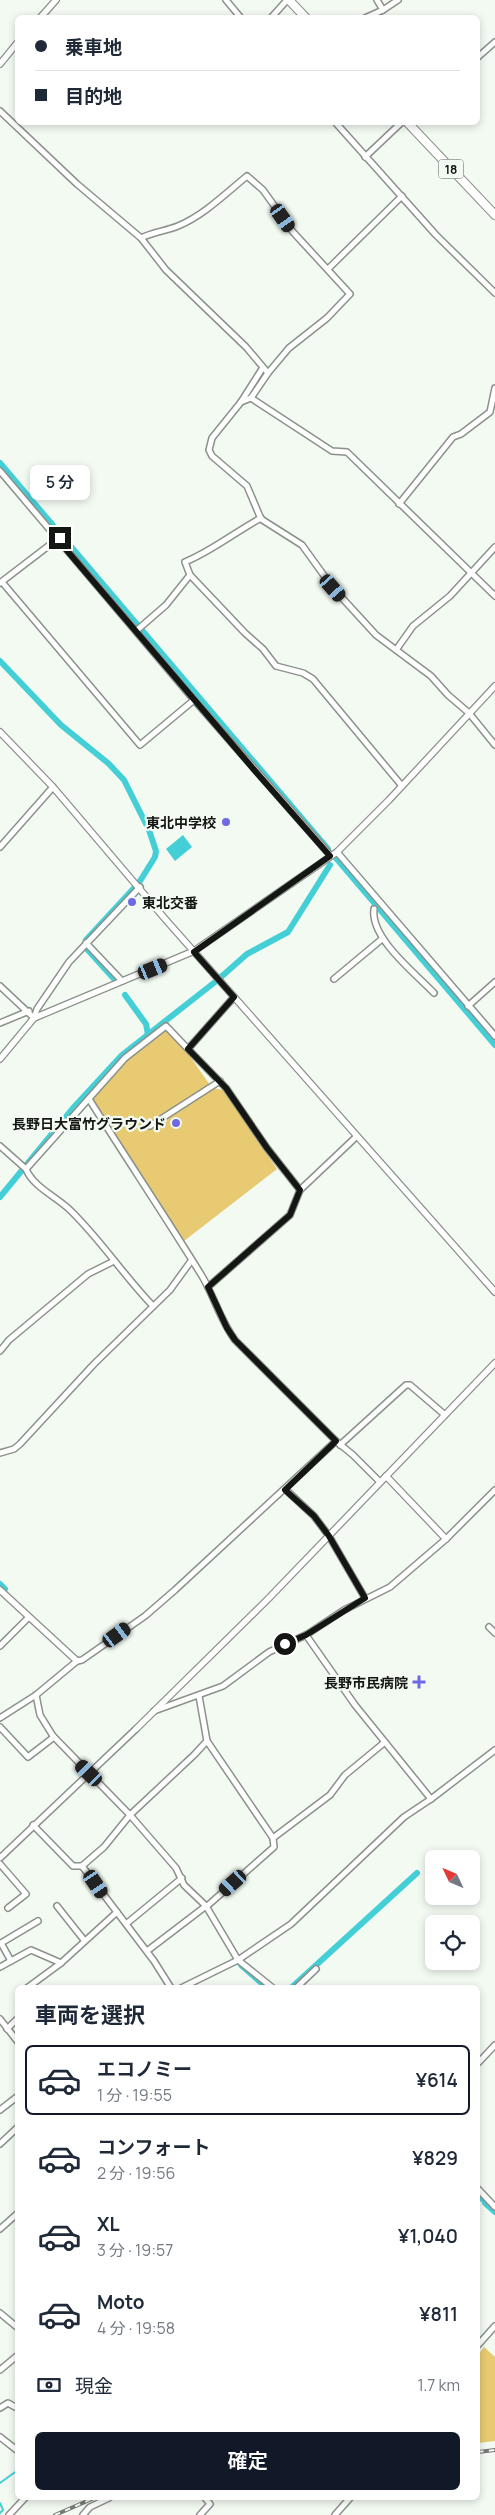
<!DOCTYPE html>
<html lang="ja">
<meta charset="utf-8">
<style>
:root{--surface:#fff;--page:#f2f2f3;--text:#1f2937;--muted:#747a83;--line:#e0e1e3;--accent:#111827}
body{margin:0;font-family:Manrope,"Noto Sans JP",sans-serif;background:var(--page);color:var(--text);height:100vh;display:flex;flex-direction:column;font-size:19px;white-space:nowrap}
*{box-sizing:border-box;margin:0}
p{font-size:16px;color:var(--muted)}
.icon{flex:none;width:28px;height:28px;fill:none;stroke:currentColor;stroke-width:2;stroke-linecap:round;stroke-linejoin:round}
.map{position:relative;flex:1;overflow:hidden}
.sheet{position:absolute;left:15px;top:1985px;width:465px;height:515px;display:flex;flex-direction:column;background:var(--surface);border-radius:8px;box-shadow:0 2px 8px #0003}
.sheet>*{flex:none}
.guide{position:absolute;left:15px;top:15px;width:465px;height:110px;border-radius:8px;box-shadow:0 2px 8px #0003;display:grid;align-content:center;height:110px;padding:0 20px;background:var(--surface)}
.needle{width:32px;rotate:314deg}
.tools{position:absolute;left:425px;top:1850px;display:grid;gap:10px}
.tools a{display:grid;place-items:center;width:55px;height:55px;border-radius:8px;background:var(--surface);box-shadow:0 2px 8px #0003;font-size:25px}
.end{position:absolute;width:22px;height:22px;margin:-11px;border:6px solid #141614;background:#fff;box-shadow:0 0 0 2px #fff}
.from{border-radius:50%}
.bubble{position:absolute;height:35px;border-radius:8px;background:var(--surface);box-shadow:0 2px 8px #0003;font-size:16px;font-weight:600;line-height:35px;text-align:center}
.car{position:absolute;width:15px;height:30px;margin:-15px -8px;border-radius:6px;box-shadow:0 0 4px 1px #0007;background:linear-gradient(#222 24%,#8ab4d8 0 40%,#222 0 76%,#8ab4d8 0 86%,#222 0)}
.guide b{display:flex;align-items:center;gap:18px;height:48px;font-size:19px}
.guide b+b{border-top:1px solid var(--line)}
.guide i{width:12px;height:12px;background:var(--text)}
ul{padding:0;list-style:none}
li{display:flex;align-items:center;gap:15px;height:70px;margin:0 10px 8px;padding:0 10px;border:2px solid transparent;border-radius:8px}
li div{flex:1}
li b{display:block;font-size:19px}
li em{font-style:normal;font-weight:600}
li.on{border-color:var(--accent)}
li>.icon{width:45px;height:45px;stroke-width:1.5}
h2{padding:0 20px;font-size:22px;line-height:60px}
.pay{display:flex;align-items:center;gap:12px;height:55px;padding:0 20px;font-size:19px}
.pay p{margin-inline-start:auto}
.primary-button{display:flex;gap:10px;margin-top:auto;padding:10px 20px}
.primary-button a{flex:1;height:58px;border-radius:8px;background:var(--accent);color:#fff;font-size:20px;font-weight:600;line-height:58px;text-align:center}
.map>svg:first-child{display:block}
.green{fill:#e7ca71}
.water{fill:#44cfd7}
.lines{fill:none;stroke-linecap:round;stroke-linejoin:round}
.stream{stroke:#44cfd7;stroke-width:2}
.canal{stroke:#44cfd7;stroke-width:6}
.minor-casing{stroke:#8b928b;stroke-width:8}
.tertiary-casing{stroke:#8b928b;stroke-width:8}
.trunk-casing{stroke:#8b928b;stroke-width:10}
.minor{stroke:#fff;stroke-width:5}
.tertiary{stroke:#fff;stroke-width:5.5}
.trunk{stroke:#fff;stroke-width:8}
.rail-casing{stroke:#767b76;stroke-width:4}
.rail{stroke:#f2faf2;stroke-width:2;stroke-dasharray:5.5;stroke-linecap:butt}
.route{stroke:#141614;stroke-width:6}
.poi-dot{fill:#7069e4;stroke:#f2faf2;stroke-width:2}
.labels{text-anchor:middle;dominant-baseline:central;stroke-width:4.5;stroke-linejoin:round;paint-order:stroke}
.shield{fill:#f2faf2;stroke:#575a57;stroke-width:1}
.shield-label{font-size:12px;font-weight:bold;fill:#141614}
.poi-label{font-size:14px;font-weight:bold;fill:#141614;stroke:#f2faf2;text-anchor:end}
</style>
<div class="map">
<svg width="495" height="2515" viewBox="0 0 495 2515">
<rect width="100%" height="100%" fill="#f2faf2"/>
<g class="green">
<path d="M166 1029 187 1052 212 1088 223 1090 277 1169 184 1241 91 1099 125 1060Z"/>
<path d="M484 2347 495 2357V2441L478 2443V2355Z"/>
</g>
<path class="water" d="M183 835 192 847 175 861 166 849Z"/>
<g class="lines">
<g class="stream">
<path d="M0 2483 18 2470"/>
<path d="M0 2503 3 2510 0 2513"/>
</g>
<g class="canal">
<path d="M0 463 328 849"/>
<path d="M0 661 61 725 108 763 124 780 149 830 156 851 155 857 140 881"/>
<path d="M336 858 495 1045"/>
<path d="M86 940 134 888"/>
<path d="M86 948 115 980"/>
<path d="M221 977 247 954 288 932 330 865"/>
<path d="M125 995 146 1024 148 1035"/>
<path d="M0 1197 74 1107 122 1055 215 982"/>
<path d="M0 1584 5 1589"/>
<path d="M241 1965 267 1988"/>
<path d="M291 1988 417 1873"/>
<path d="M478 2195 482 2199"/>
<path d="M485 2203 495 2212"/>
</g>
<g class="minor-casing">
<g id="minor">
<path d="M226 0 241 18"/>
<path d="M383 10 398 0"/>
<path d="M271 18 287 0"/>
<path d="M365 18 383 10 377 0"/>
<path d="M478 57 495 42"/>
<path d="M0 111 77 184 141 238 166 270 246 347 268 373"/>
<path d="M335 122 436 235 495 293"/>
<path d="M365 157 402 122"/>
<path d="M141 238C153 232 166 231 178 226 204 215 225 194 247 176L263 190 293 232 350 294 327 318 289 348 268 373 251 398 241 402 212 438 209 450 212 456 247 486 261 519 302 545 333 588 376 635 431 676 448 695 469 713 495 745"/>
<path d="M328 269 402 196"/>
<path d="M251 398 332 451 347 452 495 596"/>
<path d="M241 402 262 369"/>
<path d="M0 471 194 700 331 856"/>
<path d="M399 504 453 437 461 434 490 412 495 388"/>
<path d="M190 575 245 633 263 649 276 666 303 673 313 679 402 786"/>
<path d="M2 582 140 745 194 700"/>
<path d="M0 583 64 534"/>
<path d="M136 631 166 605 190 575 185 562C212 551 235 532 261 518"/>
<path d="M396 650 413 626 450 596 495 547"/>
<path d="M0 847 53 787"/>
<path d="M337 852 495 1036"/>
<path d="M374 909C370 938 415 973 434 993"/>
<path d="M86 943 122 981"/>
<path d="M334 979 382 939"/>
<path d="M0 986 34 1018"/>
<path d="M468 1006 495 982"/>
<path d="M34 1018 37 1009 69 962 140 887"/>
<path d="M0 1023 29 1011"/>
<path d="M188 1049 226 1088 267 1148 300 1190"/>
<path d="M89 1099C126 1158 165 1216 202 1276 214 1296 220 1320 235 1340L336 1441 353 1455 380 1482"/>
<path d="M150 1126 220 1081"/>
<path d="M0 1146 26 1169 125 1058 166 1026 188 1049 234 997"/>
<path d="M26 1169C33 1187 57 1197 70 1210 101 1240 124 1276 153 1306"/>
<path d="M208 1287 290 1215 300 1190 356 1137"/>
<path d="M0 1351 9 1340 88 1274 114 1261"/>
<path d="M340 1445 406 1385H410L445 1415"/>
<path d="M0 1453 14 1449 20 1444 94 1364 170 1290 191 1261"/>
<path d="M285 1489 314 1516 329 1536 365 1598"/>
<path d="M489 1627 495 1633"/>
<path d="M306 1635 355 1705 431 1799 495 1750"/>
<path d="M0 1646 29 1617"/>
<path d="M36 1695 40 1715 53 1736 130 1815 104 1847 82 1866"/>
<path d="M199 1696 207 1741 273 1838 274 1847 206 1907"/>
<path d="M154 1711 223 1686 269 1652 306 1635 344 1610 390 1587 446 1539 495 1490"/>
<path d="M0 1718 36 1695 77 1661 82 1660 145 1616 175 1590 336 1441"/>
<path d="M0 1727 28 1757 54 1737"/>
<path d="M207 1741 194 1755 130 1815 176 1868 184 1885 206 1906 238 1960 273 1988"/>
<path d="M33 1825 73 1866H82L154 1961 171 1988"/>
<path d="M273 1838 330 1795 345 1775 385 1742"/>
<path d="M0 1858 136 1729"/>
<path d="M0 1864 26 1894 8 1908"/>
<path d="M57 1906 84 1940"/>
<path d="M126 1924 182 1878"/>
<path d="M147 1951 206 1906"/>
<path d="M11 1961 1 1943 38 1921"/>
<path d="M0 1967 31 1950 61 1963"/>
<path d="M27 1988 61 1963 117 1912"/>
<path d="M181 1988 238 1960 291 1924 404 1817 431 1799"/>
<path d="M296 1988 316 1969"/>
<path d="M0 2019 18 2042"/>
<path d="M7 2029 18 2018"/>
<path d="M478 2063 495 2045"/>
<path d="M0 2110 18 2096"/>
<path d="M0 2144 18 2127"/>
<path d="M478 2189 495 2207"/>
<path d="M0 2229 18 2213"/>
<path d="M0 2313 18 2328"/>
<path d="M478 2345 495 2326"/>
<path d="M0 2370 18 2355"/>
<path d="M0 2408 8 2403 15 2407 18 2405"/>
<path d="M0 2437 18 2451"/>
<path d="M9 2515 25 2498"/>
<path d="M83 2515 90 2507 109 2498"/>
<path d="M200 2515 210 2504 205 2498"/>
<path d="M335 2515 350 2498"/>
</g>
</g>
<g class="tertiary-casing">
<g id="tertiary">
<path d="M40 18 56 0"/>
<path d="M0 64 18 42"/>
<path d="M0 732 53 787 166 920 495 1292"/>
<path d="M0 1059 34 1018 194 951 337 852 389 800 495 686"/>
<path d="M386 1476 446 1539"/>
<path d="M0 1590 77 1661"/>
<path d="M136 1729 269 1598 495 1363"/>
</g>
</g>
<g class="trunk-casing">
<g id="trunk">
<path d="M289 0 306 18"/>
<path d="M407 122 495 215"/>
</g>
</g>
<use href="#minor" class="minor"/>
<use href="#tertiary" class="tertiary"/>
<use href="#trunk" class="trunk"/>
<g class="rail-casing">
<g id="rail">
<path d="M478 2452 495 2450"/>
<path d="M55 2515 94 2498"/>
</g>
</g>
<use href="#rail" class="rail"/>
</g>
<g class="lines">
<path class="route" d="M60 538 58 540 256 772 330 856 194 952 234 997 188 1049 226 1088 267 1148 300 1190 290 1215 208 1287 227 1328 235 1340 336 1441 285 1490 314 1516 329 1536 365 1598 306 1635 285 1644"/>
</g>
<g class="poi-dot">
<circle cx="226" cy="822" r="5"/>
<circle cx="132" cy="902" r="5"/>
<circle cx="176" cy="1123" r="5"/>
<path d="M416.5 1674.5h5v5h5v5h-5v5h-5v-5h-5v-5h5z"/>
</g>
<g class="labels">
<rect class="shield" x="438.5" y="159.5" width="25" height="19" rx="4"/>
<g class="shield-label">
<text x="451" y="169">18</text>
</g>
<g class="poi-label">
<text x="216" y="822">東北中学校</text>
<text x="142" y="902" text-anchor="start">東北交番</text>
<text x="166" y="1123">長野日大富竹グラウンド</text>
<text x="408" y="1682">長野市民病院</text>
</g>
</g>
</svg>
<div class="tools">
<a><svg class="needle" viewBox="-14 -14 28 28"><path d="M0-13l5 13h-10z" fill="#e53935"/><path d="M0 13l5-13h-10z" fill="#747a83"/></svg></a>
<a><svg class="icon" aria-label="locate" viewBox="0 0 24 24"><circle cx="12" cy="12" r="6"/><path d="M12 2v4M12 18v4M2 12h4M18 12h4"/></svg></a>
</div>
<i class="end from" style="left:285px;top:1644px"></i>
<i class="end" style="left:60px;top:538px"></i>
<div class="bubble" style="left:30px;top:465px;width:60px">5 分</div>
<i class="car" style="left:283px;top:218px;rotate:145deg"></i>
<i class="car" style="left:333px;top:588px;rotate:139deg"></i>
<i class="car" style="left:153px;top:969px;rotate:68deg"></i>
<i class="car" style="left:117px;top:1635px;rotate:54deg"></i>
<i class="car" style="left:89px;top:1773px;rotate:314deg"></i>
<i class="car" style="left:233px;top:1883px;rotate:228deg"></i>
<i class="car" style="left:96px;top:1884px;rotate:146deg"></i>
<div class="guide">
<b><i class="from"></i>乗車地</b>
<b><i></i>目的地</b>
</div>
<section class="sheet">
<h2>車両を選択</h2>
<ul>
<li class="on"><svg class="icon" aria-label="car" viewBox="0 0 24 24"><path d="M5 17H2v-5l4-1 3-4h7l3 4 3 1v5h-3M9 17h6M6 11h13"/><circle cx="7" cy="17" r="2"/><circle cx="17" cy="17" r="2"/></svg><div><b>エコノミー</b><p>1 分 · 19:55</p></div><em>¥614</em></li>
<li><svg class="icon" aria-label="car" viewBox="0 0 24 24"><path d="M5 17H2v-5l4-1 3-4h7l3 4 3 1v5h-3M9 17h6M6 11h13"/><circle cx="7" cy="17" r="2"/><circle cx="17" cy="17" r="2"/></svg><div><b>コンフォート</b><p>2 分 · 19:56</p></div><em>¥829</em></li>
<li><svg class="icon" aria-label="car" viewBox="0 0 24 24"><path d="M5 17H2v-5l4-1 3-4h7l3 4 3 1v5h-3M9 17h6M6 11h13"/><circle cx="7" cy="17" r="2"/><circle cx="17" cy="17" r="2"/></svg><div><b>XL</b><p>3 分 · 19:57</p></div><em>¥1,040</em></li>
<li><svg class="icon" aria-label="car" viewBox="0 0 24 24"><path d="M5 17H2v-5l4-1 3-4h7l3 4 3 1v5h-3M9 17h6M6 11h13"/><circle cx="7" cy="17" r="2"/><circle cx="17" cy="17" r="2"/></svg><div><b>Moto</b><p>4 分 · 19:58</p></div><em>¥811</em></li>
</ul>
<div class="pay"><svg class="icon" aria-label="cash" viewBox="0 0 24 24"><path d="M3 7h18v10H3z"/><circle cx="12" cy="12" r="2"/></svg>現金<p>1.7 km</p></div>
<div class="primary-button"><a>確定</a></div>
</section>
</div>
